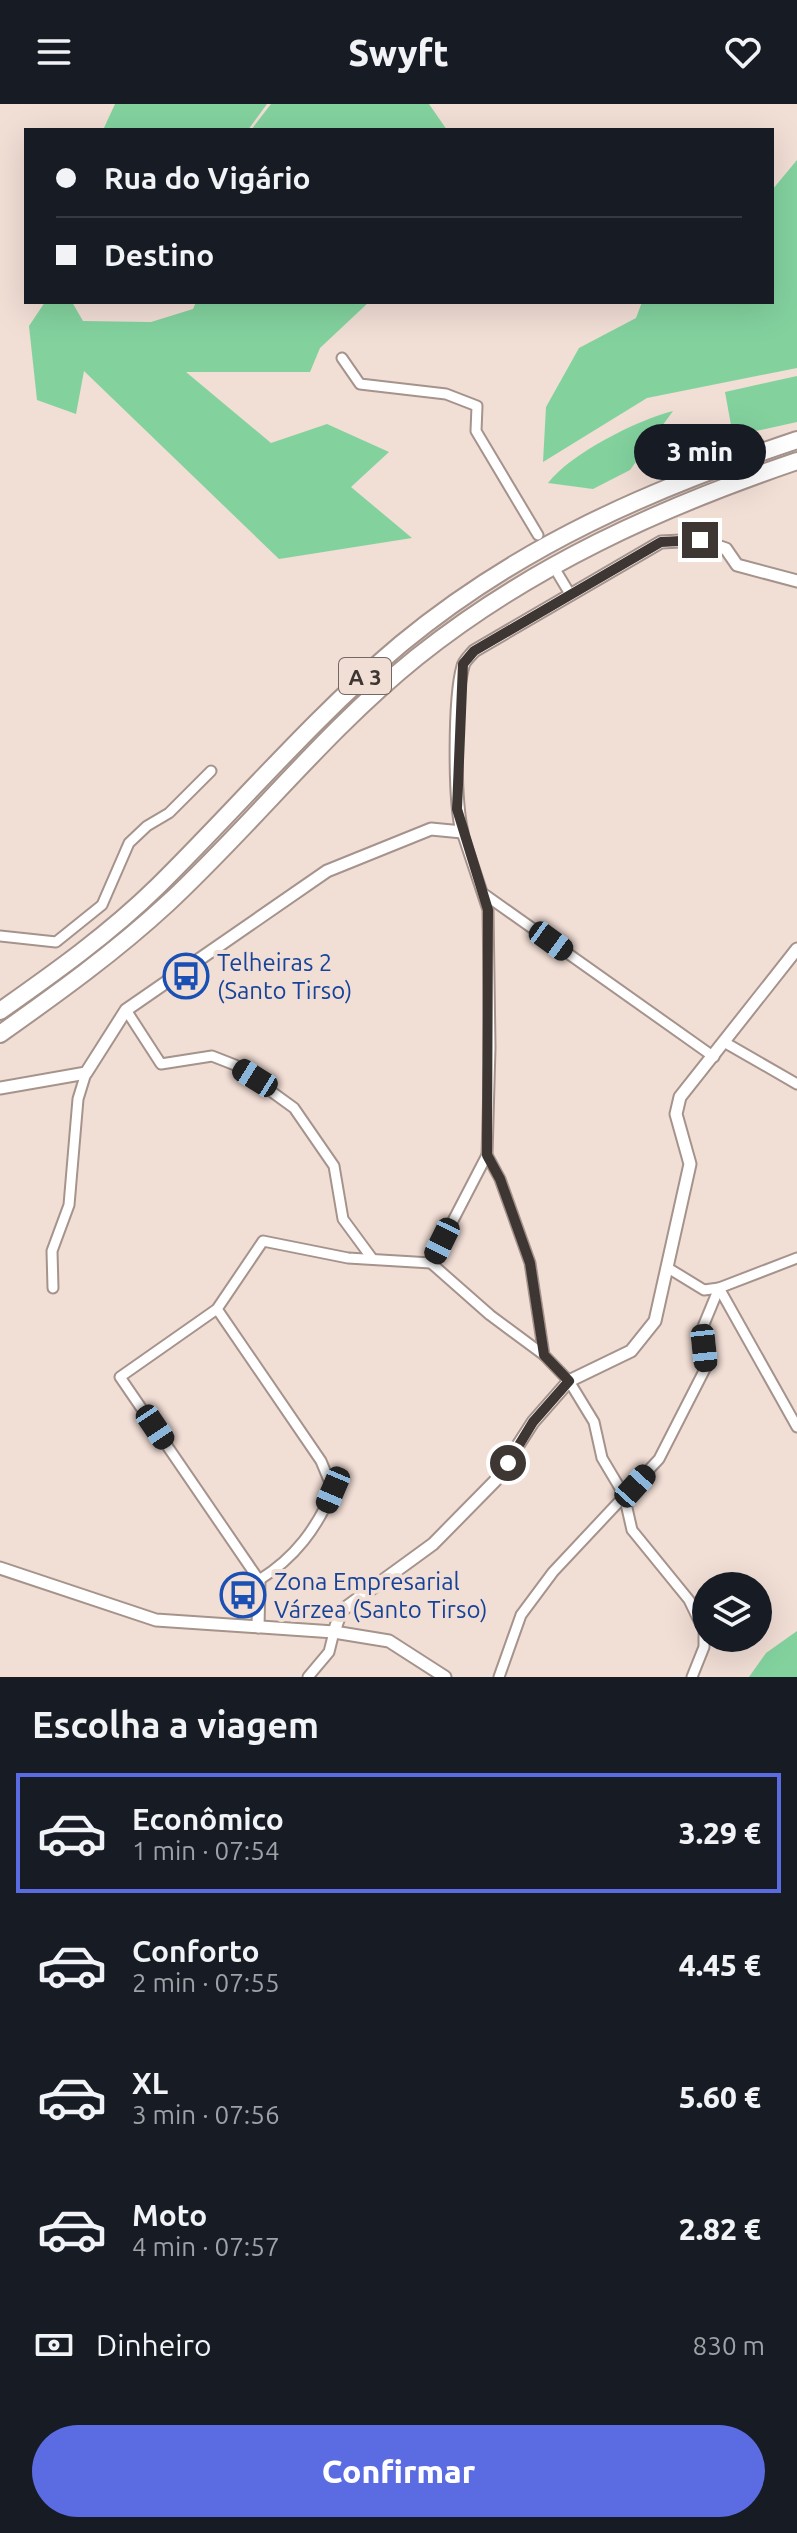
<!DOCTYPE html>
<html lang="pt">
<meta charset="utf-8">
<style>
:root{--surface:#171b24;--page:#20242c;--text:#f1f3f6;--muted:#9ea1a6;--line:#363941;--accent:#5b6ce3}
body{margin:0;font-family:Ubuntu,sans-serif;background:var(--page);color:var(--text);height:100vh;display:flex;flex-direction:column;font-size:30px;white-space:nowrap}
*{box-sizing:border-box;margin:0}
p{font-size:26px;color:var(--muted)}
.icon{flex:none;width:44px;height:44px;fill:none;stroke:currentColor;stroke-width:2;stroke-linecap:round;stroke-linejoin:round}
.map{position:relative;height:1573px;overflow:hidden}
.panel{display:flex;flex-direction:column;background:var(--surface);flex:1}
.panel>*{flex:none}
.banner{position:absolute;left:24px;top:24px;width:750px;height:176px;border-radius:0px;box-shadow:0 8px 32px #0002;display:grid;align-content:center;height:176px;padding:0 32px;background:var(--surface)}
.fabs{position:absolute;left:692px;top:1468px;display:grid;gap:16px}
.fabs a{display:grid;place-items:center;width:80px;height:80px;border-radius:50%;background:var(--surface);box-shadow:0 8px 32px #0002;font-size:40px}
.end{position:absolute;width:36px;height:36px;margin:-18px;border:10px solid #3e3633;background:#fff;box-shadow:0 0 0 4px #fff}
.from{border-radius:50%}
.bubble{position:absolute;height:56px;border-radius:28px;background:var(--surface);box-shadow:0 8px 32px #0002;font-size:26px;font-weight:800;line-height:56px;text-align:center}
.car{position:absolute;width:24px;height:48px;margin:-24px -12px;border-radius:10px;box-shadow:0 0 6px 2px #0007;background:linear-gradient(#222 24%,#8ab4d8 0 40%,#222 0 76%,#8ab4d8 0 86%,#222 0)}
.banner b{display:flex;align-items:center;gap:28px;height:76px;font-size:30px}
.banner b+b{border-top:2px solid var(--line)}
.banner i{width:20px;height:20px;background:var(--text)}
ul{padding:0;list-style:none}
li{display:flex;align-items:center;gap:24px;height:120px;margin:0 16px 12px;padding:0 16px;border:4px solid transparent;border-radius:0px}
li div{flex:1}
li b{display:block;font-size:30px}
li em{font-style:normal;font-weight:800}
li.on{border-color:var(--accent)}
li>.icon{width:72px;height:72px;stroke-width:1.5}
h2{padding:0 32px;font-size:36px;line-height:96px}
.pay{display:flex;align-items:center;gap:20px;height:88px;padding:0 32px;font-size:30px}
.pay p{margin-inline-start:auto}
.action{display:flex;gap:16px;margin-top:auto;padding:16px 32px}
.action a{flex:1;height:92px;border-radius:48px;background:var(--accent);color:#fff;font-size:32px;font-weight:800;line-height:92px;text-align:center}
header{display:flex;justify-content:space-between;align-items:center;height:104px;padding:0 32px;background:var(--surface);font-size:36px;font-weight:800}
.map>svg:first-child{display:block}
.green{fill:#83d29e}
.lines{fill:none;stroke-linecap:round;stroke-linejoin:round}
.minor-casing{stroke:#a5938c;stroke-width:13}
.tertiary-casing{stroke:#a5938c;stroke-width:15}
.motorway-casing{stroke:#a5938c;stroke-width:20}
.minor{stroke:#fff;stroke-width:9}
.tertiary{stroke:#fff;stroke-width:11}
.motorway{stroke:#fff;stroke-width:16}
.route{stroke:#3e3633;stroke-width:10}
.labels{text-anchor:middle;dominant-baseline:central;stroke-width:8;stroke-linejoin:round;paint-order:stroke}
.shield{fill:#f1ded5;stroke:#746864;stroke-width:2}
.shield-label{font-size:22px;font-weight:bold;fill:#3e3633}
.transit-label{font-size:24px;fill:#164399;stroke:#f1ded5;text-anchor:start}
</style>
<header><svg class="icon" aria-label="menu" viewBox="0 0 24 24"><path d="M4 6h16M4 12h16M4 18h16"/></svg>Swyft<svg class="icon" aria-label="heart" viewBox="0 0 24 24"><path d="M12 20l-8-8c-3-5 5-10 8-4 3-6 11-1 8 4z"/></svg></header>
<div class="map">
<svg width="797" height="1573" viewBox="0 0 797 1573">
<rect width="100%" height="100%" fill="#f1ded5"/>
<g class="green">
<path d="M115 0H267L248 26H103Z"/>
<path d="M271 0H429L447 26H251Z"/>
<path d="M797 56V264L647 294 543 358 546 303 579 244 636 214 642 198H772V86Z"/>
<path d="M45 198H72L83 217 151 218 193 205 196 198H369L320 244 310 268H186L271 339 327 320 389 348 351 383 412 434 279 455 84 267 76 310 37 296 29 222Z"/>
<path d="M797 272V318L733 332 725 288Z"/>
<path d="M673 307 630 366 593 385 548 379C570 350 637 316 673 307Z"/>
<path d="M797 1527V1573H749L766 1549Z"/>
</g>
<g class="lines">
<g class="minor-casing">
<g id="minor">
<path d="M342 254 360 280 446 290 477 302 476 327 538 431"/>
<path d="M558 470 570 490"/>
<path d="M462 728 488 806 490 943 487 1051 500 1075 530 1159 544 1251 569 1277 594 1318 602 1354 624 1391 632 1426 689 1496 704 1527V1543L692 1573"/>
<path d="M484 790 714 953"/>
<path d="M0 832 56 838 102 801 129 739 147 722 169 709 211 667"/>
<path d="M126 906 161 960 212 952 235 961 294 1004 334 1062 343 1115 371 1153"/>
<path d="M724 938 797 980"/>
<path d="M487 1051 431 1159 490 1211 544 1251"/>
<path d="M668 1164 704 1186 719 1184 797 1323"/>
<path d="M53 1184 52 1147 69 1101 78 995 86 969"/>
<path d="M217 1205 321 1357 333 1386C317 1424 295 1454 259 1476L120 1273 217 1205 263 1137 348 1154 431 1159"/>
<path d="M308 1573 329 1548 334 1528"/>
<path d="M499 1573 521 1511 553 1468 659 1355 706 1263 702 1225 719 1184 797 1154"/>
</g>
</g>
<g class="tertiary-casing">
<g id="tertiary">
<path d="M0 984 86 969 126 906 327 767 431 725 462 728C454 695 454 594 463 562 464 557 470 552 474 547L661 438 700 436 726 445 737 461 797 477"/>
<path d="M0 1464 156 1516 334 1528 389 1537 445 1573"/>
<path d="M258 1523 259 1476"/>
<path d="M334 1528 341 1507 433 1440 495 1377 533 1318 569 1277 631 1247 655 1217 690 1060 676 1010 680 993 797 845"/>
</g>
</g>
<g class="motorway-casing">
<g id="motorway">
<path d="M0 907C54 869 109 830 157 783 238 703 313 614 401 540 521 441 651 385 797 336"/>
<path d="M0 930C58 889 115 848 167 800 253 720 325 627 417 553 531 462 659 404 797 357"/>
</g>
</g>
<use href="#minor" class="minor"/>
<use href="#tertiary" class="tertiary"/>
<use href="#motorway" class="motorway"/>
</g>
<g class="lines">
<path class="route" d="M508 1359 533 1318 569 1277 544 1251 530 1159 500 1075 487 1051 488 806 457 705 463 560 474 547 661 438 700 436"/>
</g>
<defs>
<g id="bus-ring" transform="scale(2.3)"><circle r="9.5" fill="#f1ded5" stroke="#1a4fb4" stroke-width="1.5"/><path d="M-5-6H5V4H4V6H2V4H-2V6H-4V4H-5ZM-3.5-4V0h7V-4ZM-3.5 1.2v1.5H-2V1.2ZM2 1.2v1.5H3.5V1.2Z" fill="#1a4fb4"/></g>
</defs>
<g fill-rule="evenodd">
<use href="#bus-ring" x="186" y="872"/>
<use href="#bus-ring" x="243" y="1491"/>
</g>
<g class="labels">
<rect class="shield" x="339" y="554" width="52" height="36" rx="6"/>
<g class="shield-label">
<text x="365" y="572">A 3</text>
</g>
<g class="transit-label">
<text x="217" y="858">Telheiras 2<tspan x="217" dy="28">(Santo Tirso)</tspan></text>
<text x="274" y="1477">Zona Empresarial<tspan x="274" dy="28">Várzea (Santo Tirso)</tspan></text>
</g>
</g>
</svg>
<div class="fabs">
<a><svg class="icon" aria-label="layers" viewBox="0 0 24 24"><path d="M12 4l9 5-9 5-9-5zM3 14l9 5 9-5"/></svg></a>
</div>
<i class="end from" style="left:508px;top:1359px"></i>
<i class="end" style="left:700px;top:436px"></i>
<div class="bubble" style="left:634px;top:320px;width:132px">3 min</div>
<i class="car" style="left:551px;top:837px;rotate:126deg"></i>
<i class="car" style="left:255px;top:974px;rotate:302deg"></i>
<i class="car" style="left:442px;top:1137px;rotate:206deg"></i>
<i class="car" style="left:704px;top:1244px;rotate:174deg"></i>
<i class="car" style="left:155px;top:1323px;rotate:146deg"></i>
<i class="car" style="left:635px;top:1382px;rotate:42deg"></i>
<i class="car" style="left:333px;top:1386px;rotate:203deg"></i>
<div class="banner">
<b><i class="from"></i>Rua do Vigário</b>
<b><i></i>Destino</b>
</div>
</div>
<section class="panel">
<h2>Escolha a viagem</h2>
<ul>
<li class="on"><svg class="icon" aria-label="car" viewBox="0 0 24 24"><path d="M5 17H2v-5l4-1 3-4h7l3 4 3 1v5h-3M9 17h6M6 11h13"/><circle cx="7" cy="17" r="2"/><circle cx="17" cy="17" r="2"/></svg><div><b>Econômico</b><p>1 min · 07:54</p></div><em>3.29 €</em></li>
<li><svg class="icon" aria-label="car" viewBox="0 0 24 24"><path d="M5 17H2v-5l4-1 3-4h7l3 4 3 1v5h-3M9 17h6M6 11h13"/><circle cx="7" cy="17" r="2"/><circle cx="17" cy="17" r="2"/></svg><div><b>Conforto</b><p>2 min · 07:55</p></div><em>4.45 €</em></li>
<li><svg class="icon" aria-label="car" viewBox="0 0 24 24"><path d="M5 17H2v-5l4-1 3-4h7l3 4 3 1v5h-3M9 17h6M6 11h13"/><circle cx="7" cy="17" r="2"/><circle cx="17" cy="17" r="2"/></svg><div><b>XL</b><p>3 min · 07:56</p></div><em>5.60 €</em></li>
<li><svg class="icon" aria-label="car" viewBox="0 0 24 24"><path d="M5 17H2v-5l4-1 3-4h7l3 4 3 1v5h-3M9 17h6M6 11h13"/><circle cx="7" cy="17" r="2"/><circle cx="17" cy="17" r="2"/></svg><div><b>Moto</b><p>4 min · 07:57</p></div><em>2.82 €</em></li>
</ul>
<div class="pay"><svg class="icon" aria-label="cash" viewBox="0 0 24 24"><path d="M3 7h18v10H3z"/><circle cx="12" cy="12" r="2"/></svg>Dinheiro<p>830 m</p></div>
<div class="action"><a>Confirmar</a></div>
</section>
